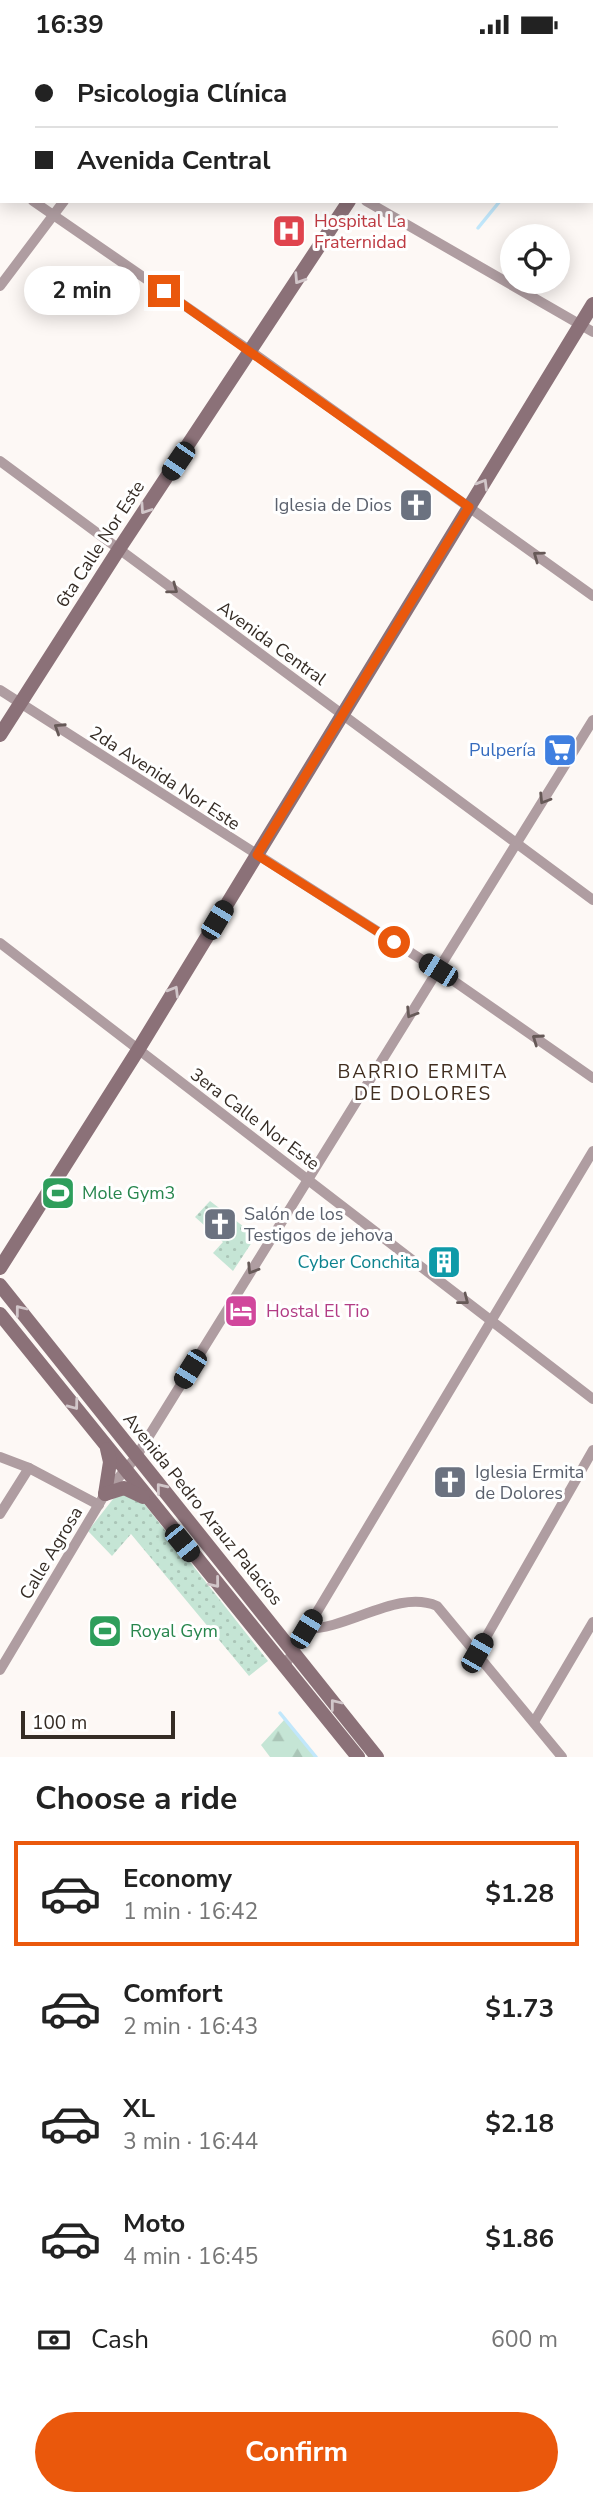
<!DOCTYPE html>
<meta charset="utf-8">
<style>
:root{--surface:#fff;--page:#f2f2f2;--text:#222;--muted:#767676;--line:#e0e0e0;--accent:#ea580c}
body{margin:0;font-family:"Nunito Sans",sans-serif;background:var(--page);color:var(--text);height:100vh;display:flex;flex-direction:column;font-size:26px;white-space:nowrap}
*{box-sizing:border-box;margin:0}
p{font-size:23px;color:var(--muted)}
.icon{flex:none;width:38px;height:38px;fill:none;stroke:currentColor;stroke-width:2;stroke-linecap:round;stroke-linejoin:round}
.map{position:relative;height:1708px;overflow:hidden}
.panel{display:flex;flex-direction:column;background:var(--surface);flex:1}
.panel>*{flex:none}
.guide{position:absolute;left:0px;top:0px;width:593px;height:154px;box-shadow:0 4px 18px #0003;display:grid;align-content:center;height:154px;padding:0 35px;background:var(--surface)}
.controls{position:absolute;left:500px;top:175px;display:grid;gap:14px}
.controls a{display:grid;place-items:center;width:70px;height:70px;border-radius:50%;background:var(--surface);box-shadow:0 4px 18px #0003;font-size:35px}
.scale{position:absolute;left:21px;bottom:18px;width:154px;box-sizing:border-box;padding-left:7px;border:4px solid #352c25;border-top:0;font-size:19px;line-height:24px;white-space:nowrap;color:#352c25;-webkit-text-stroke:5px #fff;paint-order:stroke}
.end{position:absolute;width:32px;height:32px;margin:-16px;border:9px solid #ea580c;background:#fff;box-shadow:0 0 0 4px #fff}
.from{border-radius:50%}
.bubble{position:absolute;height:49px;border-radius:24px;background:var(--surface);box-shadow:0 4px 18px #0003;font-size:23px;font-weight:700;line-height:49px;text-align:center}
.car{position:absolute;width:21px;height:42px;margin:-21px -10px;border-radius:9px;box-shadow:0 0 5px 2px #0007;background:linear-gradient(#222 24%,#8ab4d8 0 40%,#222 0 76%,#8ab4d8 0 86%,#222 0)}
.guide b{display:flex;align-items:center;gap:24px;height:66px;font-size:26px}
.guide b+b{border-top:2px solid var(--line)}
.guide i{width:18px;height:18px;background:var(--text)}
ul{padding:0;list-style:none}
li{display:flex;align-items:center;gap:21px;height:105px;margin:0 14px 10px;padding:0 21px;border:4px solid transparent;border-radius:0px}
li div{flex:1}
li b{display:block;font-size:26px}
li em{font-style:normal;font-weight:700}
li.selected{border-color:var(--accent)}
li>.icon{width:63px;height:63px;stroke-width:1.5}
h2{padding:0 35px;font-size:32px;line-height:84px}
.pay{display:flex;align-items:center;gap:18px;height:77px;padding:0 35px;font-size:26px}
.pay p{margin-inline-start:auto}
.primary-button{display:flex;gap:14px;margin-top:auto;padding:14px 35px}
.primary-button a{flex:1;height:80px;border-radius:42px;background:var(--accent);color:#fff;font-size:28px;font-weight:700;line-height:80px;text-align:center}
.status{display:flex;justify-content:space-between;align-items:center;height:49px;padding:0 35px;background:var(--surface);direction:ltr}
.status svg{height:19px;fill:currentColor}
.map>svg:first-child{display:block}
.grass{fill:url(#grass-dots)}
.forest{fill:url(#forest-firs)}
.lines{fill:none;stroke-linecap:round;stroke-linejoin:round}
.stream{stroke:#c1e7fb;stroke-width:3.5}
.street{stroke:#af9da1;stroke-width:10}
.secondary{stroke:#8b7178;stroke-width:14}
.oneway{stroke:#d1c6c9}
.oneway2{stroke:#665957}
.route{stroke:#ea580c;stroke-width:9}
.labels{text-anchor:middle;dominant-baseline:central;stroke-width:6;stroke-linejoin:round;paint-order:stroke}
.health-label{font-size:18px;fill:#be3a42;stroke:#fff;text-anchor:start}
.worship-label{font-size:18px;fill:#5b616d;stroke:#fff;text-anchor:start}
.street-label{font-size:18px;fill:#352c25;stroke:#fff}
.shop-label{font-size:18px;fill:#366cbe;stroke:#fff;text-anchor:end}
.leisure-label{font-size:18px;fill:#27864d;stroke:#fff;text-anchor:start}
.culture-label{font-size:18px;fill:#0d838f;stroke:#fff;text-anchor:end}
.hotel-label{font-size:18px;fill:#b23c85;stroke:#fff;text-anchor:start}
.neighbourhood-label{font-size:19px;letter-spacing:2px;fill:#402d1f;stroke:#fff}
</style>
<div class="status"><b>16:39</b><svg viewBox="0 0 49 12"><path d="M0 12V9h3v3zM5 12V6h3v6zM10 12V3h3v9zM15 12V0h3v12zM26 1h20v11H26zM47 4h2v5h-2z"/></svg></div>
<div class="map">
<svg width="593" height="1708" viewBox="0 0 593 1708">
<defs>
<pattern id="grass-dots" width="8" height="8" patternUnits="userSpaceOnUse" patternTransform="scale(1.75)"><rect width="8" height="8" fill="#c5e5d5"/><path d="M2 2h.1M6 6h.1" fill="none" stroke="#aac5b7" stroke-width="1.8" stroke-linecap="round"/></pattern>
<pattern id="forest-firs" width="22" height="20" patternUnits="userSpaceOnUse" patternTransform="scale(1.75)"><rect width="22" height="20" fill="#c5e5d5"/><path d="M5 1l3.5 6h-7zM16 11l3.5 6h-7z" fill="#aac5b7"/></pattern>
</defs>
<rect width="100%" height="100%" fill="#fdf8f5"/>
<g class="grass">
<path d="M210 1152 256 1187 233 1222 213 1204 223 1193 195 1168Z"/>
<path d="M122 1445 142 1452 268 1612 249 1627 131 1485 112 1507 88 1482 113 1450Z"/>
</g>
<path class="forest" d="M285 1670 316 1708H270L261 1696Z"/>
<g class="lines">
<g class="stream">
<path d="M592 10 593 8"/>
<path d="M478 179 500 152"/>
<path d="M280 1664 316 1708"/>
</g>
<g class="street">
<path d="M178 2 179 0"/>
<path d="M313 2 315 0"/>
<path d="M0 129 2 130"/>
<path d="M33 152 252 303 593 547"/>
<path d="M366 152 593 283"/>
<path d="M0 237 64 152"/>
<path d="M0 412 593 851"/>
<path d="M0 641 438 921 593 1029"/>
<path d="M0 894 593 1350"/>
<path d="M0 1408 29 1419"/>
<path d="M0 1465 29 1419 99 1456"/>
<path d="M306 1580C349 1580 398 1540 437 1557L562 1708"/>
<path d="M477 1604 593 1401"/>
<path d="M284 1618 593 1102"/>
<path d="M0 1621 105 1445 136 1408 593 671"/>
<path d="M534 1673 593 1573"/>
</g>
<g class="secondary">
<path d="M443 2 444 0"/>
<path d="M592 75 593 76"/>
<path d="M0 686 119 500 349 152"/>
<path d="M0 1219 138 1001 593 255"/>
<path d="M0 1236 377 1708"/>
<path d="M0 1265 358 1708"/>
<path d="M105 1445 110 1413 107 1400"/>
<path d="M105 1445 124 1439 143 1448"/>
</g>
</g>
<defs><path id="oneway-chevron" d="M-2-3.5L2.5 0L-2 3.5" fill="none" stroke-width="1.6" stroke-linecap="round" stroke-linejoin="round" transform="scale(1.75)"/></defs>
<g class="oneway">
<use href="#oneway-chevron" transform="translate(299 230) rotate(123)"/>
<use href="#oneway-chevron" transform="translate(483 435) rotate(-59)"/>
<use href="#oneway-chevron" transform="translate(145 460) rotate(124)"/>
<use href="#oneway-chevron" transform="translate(174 942) rotate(-59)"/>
<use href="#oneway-chevron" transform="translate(20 1261) rotate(-128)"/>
<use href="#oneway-chevron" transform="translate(74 1356) rotate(53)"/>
<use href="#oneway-chevron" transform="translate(161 1439) rotate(-129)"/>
<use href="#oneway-chevron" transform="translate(215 1534) rotate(51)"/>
<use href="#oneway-chevron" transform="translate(335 1655) rotate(-128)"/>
</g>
<g class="oneway2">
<use href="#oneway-chevron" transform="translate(538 507) rotate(-144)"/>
<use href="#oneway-chevron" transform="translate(173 540) rotate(36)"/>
<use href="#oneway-chevron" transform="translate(59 679) rotate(-147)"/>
<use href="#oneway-chevron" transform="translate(544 750) rotate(122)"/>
<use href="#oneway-chevron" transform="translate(411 964) rotate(122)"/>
<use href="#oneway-chevron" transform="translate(537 990) rotate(-145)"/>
<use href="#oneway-chevron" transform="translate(252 1220) rotate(122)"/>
<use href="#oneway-chevron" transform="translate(464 1251) rotate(38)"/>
</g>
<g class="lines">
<path class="route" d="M164 242 469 458 257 806 394 893"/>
</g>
<defs>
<g id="hospital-square" transform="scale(1.75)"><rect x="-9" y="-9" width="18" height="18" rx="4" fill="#e0444e" stroke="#fff"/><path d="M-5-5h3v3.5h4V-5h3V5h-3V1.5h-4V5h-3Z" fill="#fff"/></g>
<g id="church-square" transform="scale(1.75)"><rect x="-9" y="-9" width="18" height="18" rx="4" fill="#6b7280" stroke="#fff"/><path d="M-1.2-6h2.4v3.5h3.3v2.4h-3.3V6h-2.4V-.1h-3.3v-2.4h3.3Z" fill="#fff"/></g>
<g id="supermarket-square" transform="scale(1.75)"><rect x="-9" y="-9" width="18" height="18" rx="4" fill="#3f7fe0" stroke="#fff"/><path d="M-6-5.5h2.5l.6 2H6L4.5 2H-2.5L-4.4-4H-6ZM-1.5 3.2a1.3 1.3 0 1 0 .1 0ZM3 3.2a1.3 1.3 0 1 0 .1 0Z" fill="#fff"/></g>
<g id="stadium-square" transform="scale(1.75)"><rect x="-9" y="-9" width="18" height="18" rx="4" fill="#2e9e5b" stroke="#fff"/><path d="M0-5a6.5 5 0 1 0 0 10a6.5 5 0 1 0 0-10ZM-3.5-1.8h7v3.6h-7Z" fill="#fff"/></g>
<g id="building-square" transform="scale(1.75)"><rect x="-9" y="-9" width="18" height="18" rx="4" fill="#0f9aa8" stroke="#fff"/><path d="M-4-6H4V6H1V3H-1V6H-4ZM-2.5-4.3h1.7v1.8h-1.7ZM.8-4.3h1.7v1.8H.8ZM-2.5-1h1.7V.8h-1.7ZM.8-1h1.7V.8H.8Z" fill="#fff"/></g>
<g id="hotel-square" transform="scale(1.75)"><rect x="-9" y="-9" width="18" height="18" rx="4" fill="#d1479c" stroke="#fff"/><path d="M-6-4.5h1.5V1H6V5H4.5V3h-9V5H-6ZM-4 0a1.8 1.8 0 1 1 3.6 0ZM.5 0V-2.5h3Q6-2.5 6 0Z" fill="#fff"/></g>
</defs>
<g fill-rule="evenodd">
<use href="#hospital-square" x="289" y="182"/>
<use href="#church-square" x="416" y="456"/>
<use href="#supermarket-square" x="560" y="701"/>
<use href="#stadium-square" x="58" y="1144"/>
<use href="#church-square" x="220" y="1175"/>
<use href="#building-square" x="444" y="1213"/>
<use href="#hotel-square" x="241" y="1262"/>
<use href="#church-square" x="450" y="1433"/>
<use href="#stadium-square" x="105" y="1582"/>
</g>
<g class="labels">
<g class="health-label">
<text x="314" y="172">Hospital La<tspan x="314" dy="21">Fraternidad</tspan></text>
</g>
<g class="worship-label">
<text x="392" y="456" text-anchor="end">Iglesia de Dios</text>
<text x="244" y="1165">Salón de los<tspan x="244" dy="21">Testigos de jehova</tspan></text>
<text x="475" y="1423">Iglesia Ermita<tspan x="475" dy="21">de Dolores</tspan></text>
</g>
<g class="street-label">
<text transform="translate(100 495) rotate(-57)">6ta Calle Nor Este</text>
<text transform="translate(272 594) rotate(36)">Avenida Central</text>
<text transform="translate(165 729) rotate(33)">2da Avenida Nor Este</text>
<text transform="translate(255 1070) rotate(37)">3era Calle Nor Este</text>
<text transform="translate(203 1460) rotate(51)">Avenida Pedro Arauz Palacios</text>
<text transform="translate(51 1504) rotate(-59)">Calle Agrosa</text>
</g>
<g class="shop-label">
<text x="536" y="701">Pulpería</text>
</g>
<g class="leisure-label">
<text x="82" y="1144">Mole Gym3</text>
<text x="130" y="1582">Royal Gym</text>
</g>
<g class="culture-label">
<text x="420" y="1213">Cyber Conchita</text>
</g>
<g class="hotel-label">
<text x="266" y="1262">Hostal El Tio</text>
</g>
<g class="neighbourhood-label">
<text x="423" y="1023">BARRIO ERMITA<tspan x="423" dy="22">DE DOLORES</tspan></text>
</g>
</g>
</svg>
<div class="controls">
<a><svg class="icon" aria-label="locate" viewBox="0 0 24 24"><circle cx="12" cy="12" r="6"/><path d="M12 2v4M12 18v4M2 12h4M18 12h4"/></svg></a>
</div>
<div class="scale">100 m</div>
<i class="end from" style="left:394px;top:893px"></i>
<i class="end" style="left:164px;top:242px"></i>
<div class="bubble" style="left:24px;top:217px;width:116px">2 min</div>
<i class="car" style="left:178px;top:412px;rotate:214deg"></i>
<i class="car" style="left:217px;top:871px;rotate:31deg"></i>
<i class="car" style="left:438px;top:921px;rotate:302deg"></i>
<i class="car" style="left:190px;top:1320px;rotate:212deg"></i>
<i class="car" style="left:182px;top:1494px;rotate:141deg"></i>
<i class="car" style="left:306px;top:1580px;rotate:31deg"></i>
<i class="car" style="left:477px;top:1604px;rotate:30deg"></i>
<div class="guide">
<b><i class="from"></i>Psicologia Clínica</b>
<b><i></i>Avenida Central</b>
</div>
</div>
<section class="panel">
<h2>Choose a ride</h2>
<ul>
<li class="selected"><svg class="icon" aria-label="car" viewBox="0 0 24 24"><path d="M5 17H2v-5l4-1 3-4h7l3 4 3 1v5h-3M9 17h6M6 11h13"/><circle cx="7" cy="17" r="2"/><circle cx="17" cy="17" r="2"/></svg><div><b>Economy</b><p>1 min · 16:42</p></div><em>$1.28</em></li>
<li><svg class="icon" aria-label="car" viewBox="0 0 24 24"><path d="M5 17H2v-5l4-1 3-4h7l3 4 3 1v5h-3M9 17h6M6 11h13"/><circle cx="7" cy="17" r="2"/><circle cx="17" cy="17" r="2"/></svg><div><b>Comfort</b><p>2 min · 16:43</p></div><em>$1.73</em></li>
<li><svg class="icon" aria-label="car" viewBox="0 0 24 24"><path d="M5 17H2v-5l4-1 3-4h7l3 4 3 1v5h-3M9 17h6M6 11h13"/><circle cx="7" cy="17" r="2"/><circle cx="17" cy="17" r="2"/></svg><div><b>XL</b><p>3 min · 16:44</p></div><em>$2.18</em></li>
<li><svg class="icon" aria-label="car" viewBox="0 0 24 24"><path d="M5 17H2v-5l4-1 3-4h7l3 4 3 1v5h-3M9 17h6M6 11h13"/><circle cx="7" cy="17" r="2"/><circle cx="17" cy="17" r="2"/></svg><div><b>Moto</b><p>4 min · 16:45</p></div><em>$1.86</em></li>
</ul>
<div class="pay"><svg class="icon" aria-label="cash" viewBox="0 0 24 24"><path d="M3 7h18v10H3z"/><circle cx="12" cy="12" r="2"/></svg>Cash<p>600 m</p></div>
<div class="primary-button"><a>Confirm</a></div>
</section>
